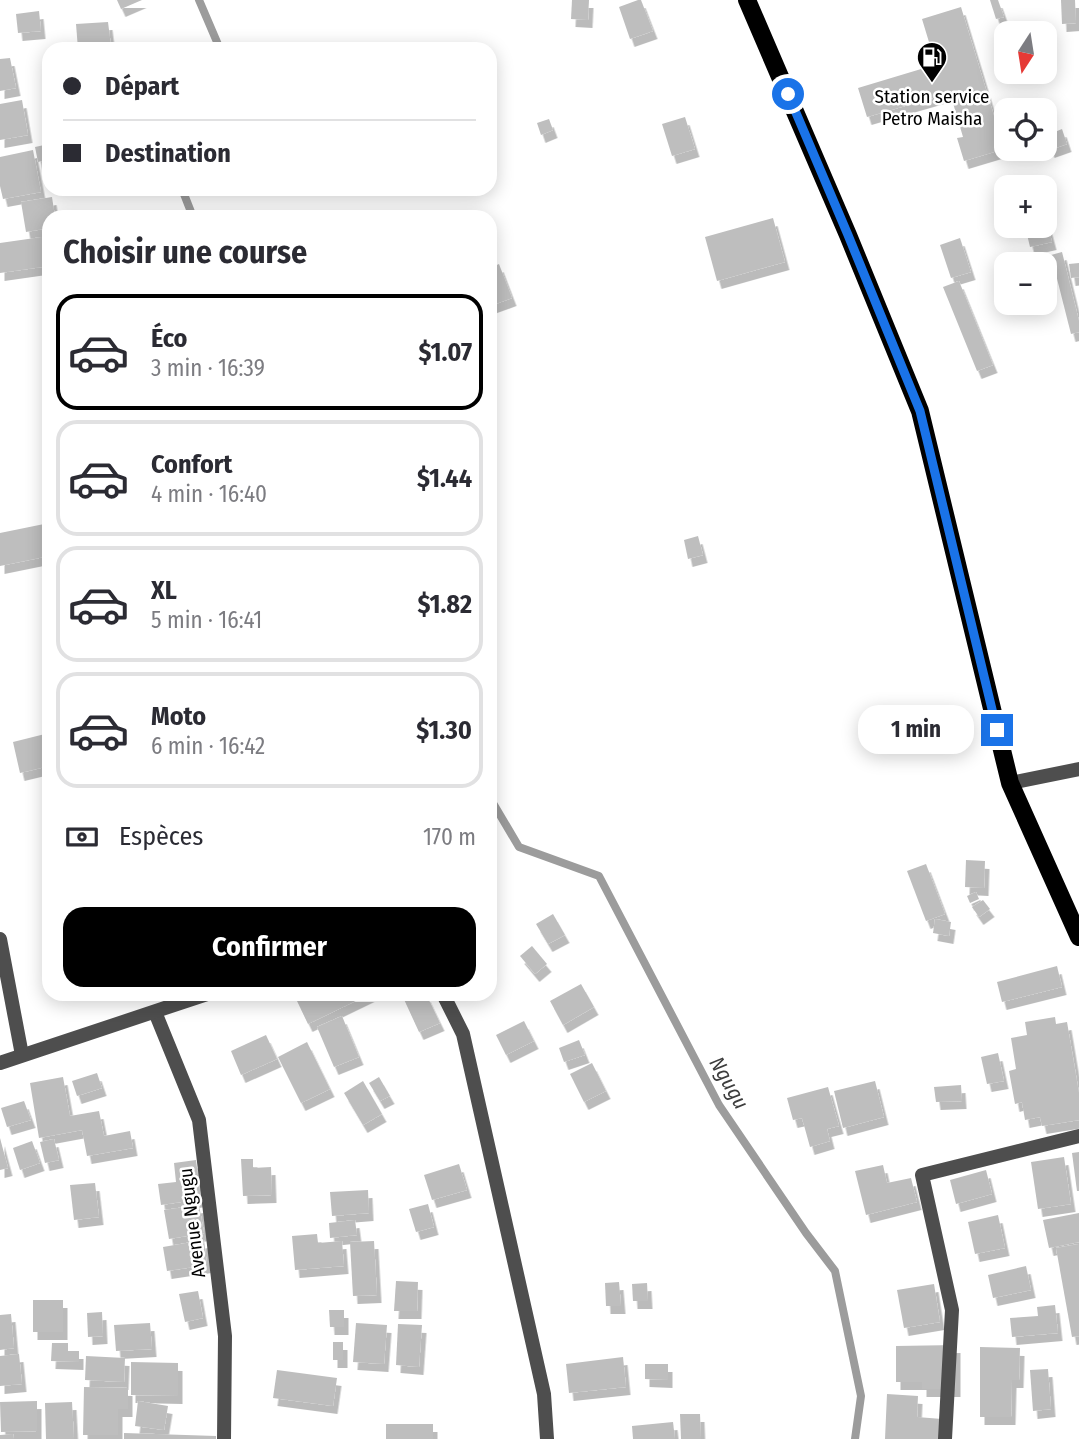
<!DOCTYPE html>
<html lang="fr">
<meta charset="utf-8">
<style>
:root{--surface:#fff;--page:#f7f7f7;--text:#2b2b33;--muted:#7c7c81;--line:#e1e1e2;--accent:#000}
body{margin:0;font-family:"Fira Sans Condensed",sans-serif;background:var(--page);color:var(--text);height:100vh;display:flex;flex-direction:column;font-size:26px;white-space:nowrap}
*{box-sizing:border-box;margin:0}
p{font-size:23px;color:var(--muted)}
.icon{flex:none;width:38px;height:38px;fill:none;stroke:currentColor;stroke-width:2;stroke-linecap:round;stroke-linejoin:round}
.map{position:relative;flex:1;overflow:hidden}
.details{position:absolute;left:42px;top:210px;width:455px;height:791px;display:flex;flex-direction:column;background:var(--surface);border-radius:21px;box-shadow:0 4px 18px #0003}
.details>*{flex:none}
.top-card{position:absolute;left:42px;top:42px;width:455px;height:154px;border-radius:21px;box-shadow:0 4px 18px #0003;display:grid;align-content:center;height:154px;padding:0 21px;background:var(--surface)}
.needle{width:46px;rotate:192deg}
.tools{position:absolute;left:994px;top:21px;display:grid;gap:14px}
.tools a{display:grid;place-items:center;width:63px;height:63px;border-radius:14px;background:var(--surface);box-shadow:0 4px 18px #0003;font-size:35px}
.end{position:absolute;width:32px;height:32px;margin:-16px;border:9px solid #1a73e8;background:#fff;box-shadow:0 0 0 4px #fff}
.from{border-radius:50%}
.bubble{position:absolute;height:49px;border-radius:21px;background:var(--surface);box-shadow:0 4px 18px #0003;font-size:23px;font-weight:700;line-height:49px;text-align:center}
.top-card b{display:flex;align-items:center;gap:24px;height:66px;font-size:26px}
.top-card b+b{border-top:2px solid var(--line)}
.top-card i{width:18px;height:18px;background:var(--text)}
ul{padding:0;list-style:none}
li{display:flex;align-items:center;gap:21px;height:116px;margin:0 14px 10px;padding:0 7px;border:4px solid var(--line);border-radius:21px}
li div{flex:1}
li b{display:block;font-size:26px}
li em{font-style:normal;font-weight:700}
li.on{border-color:var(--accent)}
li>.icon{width:63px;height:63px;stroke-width:1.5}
h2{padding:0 21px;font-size:32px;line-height:84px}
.pay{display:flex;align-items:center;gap:18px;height:77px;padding:0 21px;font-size:26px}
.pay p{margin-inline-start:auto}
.primary-button{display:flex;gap:14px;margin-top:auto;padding:14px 21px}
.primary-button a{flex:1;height:80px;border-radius:21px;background:var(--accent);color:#fff;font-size:28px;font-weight:700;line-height:80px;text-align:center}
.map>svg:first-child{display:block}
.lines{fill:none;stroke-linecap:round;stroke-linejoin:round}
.stream{stroke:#9c9c9c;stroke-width:8}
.building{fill:#bebebe;filter:url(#shadow)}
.street{stroke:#4e4e4e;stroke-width:14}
.primary{stroke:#000;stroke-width:18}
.route{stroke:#1a73e8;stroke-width:9}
.labels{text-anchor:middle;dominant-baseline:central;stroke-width:5;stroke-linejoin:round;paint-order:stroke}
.poi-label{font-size:19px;fill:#000;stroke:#fff}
.street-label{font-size:19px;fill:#000;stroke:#fff}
.water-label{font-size:21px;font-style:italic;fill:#3d3d3d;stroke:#fff}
</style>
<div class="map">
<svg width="1079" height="1439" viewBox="0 0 1079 1439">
<defs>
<filter id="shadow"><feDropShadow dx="4.5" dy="8" stdDeviation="0" flood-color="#0004"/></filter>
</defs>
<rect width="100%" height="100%" fill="#fff"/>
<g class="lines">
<g class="stream">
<path d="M199 0 220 49"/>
<path d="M182 189 193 217"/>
<path d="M490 798 519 847 599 876 719 1105 806 1233 835 1271 861 1396 855 1439"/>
</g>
</g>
<g class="building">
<path d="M117 0H142L121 9Z"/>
<path d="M572 0H589L588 20 571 19Z"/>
<path d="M638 0H641L653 31 630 39 619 7Z"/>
<path d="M990 0H998L1004 17 996 19Z"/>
<path d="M1061 0H1075L1076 23 1062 24Z"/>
<path d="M961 7 1004 149 964 161 957 138 963 137 950 93 867 117 858 88 941 63 936 50 932 52 922 19Z"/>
<path d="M39 11 41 31 18 33 16 14Z"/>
<path d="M108 22 111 46 78 49 76 24Z"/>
<path d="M10 58 16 88 0 91V59Z"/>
<path d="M22 100 28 135 0 140V104Z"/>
<path d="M685 117 695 149 672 156 662 124Z"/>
<path d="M549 119 553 130 541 135 537 123Z"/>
<path d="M1062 129 1067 144 1050 150 1045 136Z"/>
<path d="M49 144V159L38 162 35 147Z"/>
<path d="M33 150 41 192 3 199 0 186V157Z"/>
<path d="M52 197 55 217H49V228L26 232 21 202Z"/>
<path d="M1045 216 1052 242 1030 247 1025 226H1045Z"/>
<path d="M773 218 785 262 717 281 705 237Z"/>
<path d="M49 236V266L0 273V243Z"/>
<path d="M960 238 971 272 951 278 940 245Z"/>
<path d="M1062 252 1079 321V332L1071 334 1051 255Z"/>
<path d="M1079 263V277L1071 278 1069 264Z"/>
<path d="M499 264 512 298 490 306V268Z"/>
<path d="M959 281 993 365 977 371 943 287Z"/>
<path d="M49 523V556L0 566V533Z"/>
<path d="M698 536 703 555 688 559 684 540Z"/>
<path d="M49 733V766L20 773 13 742Z"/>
<path d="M966 860 985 861 984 888 965 887Z"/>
<path d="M926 864 945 914 926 921 907 871Z"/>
<path d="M976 892 979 899 970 903 967 896Z"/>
<path d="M983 900 990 909 979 917 972 907Z"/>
<path d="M553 914 565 935 548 944 536 924Z"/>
<path d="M935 919 951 922 949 936 933 933Z"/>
<path d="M532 946 547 964 535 974 520 956Z"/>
<path d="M1057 966 1062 987 1002 1002 997 982Z"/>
<path d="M581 984 594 1007 563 1025 550 1001Z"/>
<path d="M310 994H370L308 1024 297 1001Z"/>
<path d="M404 994H426L440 1023 419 1032 402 995Z"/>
<path d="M342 1016 359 1057 334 1067 317 1027Z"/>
<path d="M1055 1017 1056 1024 1067 1022 1079 1093V1120L1042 1126 1040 1117 1025 1120 1022 1102 1015 1104 1009 1071 1016 1069 1011 1038 1027 1035 1025 1022Z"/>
<path d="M524 1021 534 1041 506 1055 496 1035Z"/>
<path d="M266 1035 277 1059 241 1075 231 1051Z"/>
<path d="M579 1040 585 1055 564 1062 559 1048Z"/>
<path d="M307 1042 330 1089 301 1103 278 1057Z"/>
<path d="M998 1053 1004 1081 987 1084 981 1057Z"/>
<path d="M592 1063 606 1091 584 1102 570 1074Z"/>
<path d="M97 1073 102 1088 77 1096 72 1081Z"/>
<path d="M63 1077 70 1116 99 1111 104 1136 130 1131 133 1148 87 1156 82 1130 39 1138 30 1083Z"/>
<path d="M379 1077 390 1096 380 1101 369 1083Z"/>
<path d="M363 1081 382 1114 363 1125 344 1093Z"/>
<path d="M875 1081 884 1117 843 1128 834 1091Z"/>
<path d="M961 1085 962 1101 936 1102 934 1087Z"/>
<path d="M828 1087 839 1126 827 1129 830 1141 810 1147 802 1118 793 1120 787 1098Z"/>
<path d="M24 1101 31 1120 7 1127 1 1108Z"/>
<path d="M0 1138 8 1168 0 1170Z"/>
<path d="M54 1139 59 1160 45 1163 40 1142Z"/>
<path d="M32 1141 40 1163 20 1170 13 1148Z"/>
<path d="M1079 1152V1191H1077L1072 1153Z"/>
<path d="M1064 1157 1071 1204 1038 1209 1031 1162Z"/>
<path d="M241 1159H253V1168L271 1167 272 1195 243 1196Z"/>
<path d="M196 1160 201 1199 161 1205 158 1184 176 1182 174 1163Z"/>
<path d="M459 1164 467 1190 432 1200 424 1175Z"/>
<path d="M883 1165 887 1183 911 1178 917 1202 866 1215 855 1171Z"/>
<path d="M986 1170 992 1194 956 1204 950 1180Z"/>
<path d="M95 1183 99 1217 74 1220 70 1185Z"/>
<path d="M368 1190 369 1213 332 1216 330 1192Z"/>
<path d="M428 1204 434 1227 416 1232 409 1209Z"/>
<path d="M199 1205 204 1233 169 1239 164 1210Z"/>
<path d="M1079 1213V1242L1049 1248 1043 1220Z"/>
<path d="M998 1215 1005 1248 975 1254 968 1222Z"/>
<path d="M355 1220 357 1235 330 1238 329 1223Z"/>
<path d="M317 1234 318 1243 342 1241 344 1266 295 1270 292 1236Z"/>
<path d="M204 1240 207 1265 167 1271 163 1247Z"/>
<path d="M374 1241 377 1295 353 1296 350 1242Z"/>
<path d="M1079 1244V1336L1072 1337 1056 1248Z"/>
<path d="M1026 1266 1031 1290 993 1298 988 1275Z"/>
<path d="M396 1281 418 1282 417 1311H394Z"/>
<path d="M619 1282 621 1306H606L605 1283Z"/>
<path d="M647 1283 648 1301H633L632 1284Z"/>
<path d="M934 1284 940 1322 904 1328 897 1290Z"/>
<path d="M198 1291 203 1318 185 1322 179 1294Z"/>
<rect x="33" y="1300" width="30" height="32"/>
<path d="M1055 1305 1058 1333 1012 1337 1010 1318 1038 1316 1037 1307Z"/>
<path d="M329 1310H344V1327H330Z"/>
<path d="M102 1312 103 1336 88 1337 87 1313Z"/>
<path d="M11 1314 14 1348 0 1350V1315Z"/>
<path d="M150 1323 152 1349 116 1351 114 1325Z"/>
<path d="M356 1323 387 1325 384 1364 353 1362Z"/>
<path d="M398 1324 422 1325 419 1367 396 1365Z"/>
<rect x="333" y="1342" width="10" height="18"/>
<path d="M52 1343H68V1351H79V1362L51 1361Z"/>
<path d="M956 1345V1389H922V1382H896V1346Z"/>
<path d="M980 1347 1020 1348 1019 1380H1012L1011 1417H980Z"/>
<path d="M19 1354 22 1384 0 1386V1356Z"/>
<path d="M86 1356 125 1358 124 1382 85 1380Z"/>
<path d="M623 1357 626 1387 569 1393 566 1364Z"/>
<path d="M131 1362 178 1363V1396L131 1395Z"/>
<path d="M645 1364H668V1380L645 1379Z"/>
<path d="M1048 1369 1051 1409 1033 1411 1030 1370Z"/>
<path d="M277 1370 337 1378 333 1406 273 1398Z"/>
<path d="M84 1387 128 1388V1409H118V1435H83Z"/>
<path d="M887 1394 918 1396 917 1417 942 1419 941 1439H885Z"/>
<path d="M37 1401V1431L1 1432 0 1402Z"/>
<path d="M138 1401 168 1406 164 1430 135 1426Z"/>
<path d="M72 1402 74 1439H46L45 1403Z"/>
<path d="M680 1414H700L701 1439H681Z"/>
<path d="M673 1422 675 1439H633L632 1426Z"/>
<rect x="386" y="1424" width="47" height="15"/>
<path d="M124 1433 216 1436V1439H124Z"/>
<path d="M13 1434 14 1439H0V1435Z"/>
</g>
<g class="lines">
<g class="street">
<path d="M1010 783 1079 769"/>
<path d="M0 939 22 1055"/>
<path d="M443 994 463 1034 544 1394 547 1439"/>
<path d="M155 1012 199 1120 225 1336 224 1439"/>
<path d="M0 1063 207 994"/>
<path d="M945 1439 952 1310 922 1175 1079 1136"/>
</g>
<path class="primary" d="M747 0 848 235 920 411 1010 783 1079 937"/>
</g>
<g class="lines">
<path class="route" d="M788 94 848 235 920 411 997 730"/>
</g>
<defs>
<g id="fuel-pin" transform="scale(1.575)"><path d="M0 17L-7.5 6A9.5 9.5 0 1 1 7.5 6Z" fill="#000" stroke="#fff"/><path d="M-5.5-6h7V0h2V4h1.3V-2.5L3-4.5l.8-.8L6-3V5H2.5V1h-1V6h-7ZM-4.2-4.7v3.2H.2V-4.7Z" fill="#fff"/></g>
</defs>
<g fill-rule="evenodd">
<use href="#fuel-pin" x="932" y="57"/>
</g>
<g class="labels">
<g class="poi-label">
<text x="932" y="96">Station service<tspan x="932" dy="22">Petro Maisha</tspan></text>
</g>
<g class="street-label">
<text transform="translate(192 1223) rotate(-97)">Avenue Ngugu</text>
</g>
<g class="water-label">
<text transform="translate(729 1083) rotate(60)">Ngugu</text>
</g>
</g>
</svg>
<div class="tools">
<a><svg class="needle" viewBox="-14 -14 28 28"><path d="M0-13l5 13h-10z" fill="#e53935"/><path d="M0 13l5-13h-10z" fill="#7c7c81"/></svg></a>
<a><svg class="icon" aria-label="locate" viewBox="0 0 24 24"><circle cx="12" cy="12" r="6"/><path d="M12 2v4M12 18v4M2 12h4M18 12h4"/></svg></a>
<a>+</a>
<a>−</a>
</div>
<i class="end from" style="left:788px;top:94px"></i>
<i class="end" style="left:997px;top:730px"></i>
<div class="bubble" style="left:858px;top:705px;width:116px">1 min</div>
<div class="top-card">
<b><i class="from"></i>Départ</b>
<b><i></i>Destination</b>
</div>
<section class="details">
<h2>Choisir une course</h2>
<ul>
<li class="on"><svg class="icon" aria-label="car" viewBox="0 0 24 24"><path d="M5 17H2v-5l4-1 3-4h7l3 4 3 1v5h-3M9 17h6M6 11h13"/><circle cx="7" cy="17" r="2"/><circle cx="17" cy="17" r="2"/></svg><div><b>Éco</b><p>3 min · 16:39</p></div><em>$1.07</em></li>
<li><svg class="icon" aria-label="car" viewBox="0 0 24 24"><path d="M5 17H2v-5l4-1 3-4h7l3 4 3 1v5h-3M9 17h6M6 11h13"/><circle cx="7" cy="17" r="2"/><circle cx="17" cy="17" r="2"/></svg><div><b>Confort</b><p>4 min · 16:40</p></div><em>$1.44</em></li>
<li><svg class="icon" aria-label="car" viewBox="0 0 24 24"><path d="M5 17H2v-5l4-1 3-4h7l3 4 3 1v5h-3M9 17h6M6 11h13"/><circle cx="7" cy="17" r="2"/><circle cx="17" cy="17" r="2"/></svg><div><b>XL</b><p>5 min · 16:41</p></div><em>$1.82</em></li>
<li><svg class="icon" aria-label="car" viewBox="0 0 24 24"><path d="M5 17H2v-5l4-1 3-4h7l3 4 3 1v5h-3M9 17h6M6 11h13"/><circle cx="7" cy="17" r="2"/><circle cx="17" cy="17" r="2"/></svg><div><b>Moto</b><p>6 min · 16:42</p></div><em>$1.30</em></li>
</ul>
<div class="pay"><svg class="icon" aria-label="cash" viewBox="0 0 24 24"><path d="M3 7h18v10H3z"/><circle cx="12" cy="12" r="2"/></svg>Espèces<p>170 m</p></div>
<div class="primary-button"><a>Confirmer</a></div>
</section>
</div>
